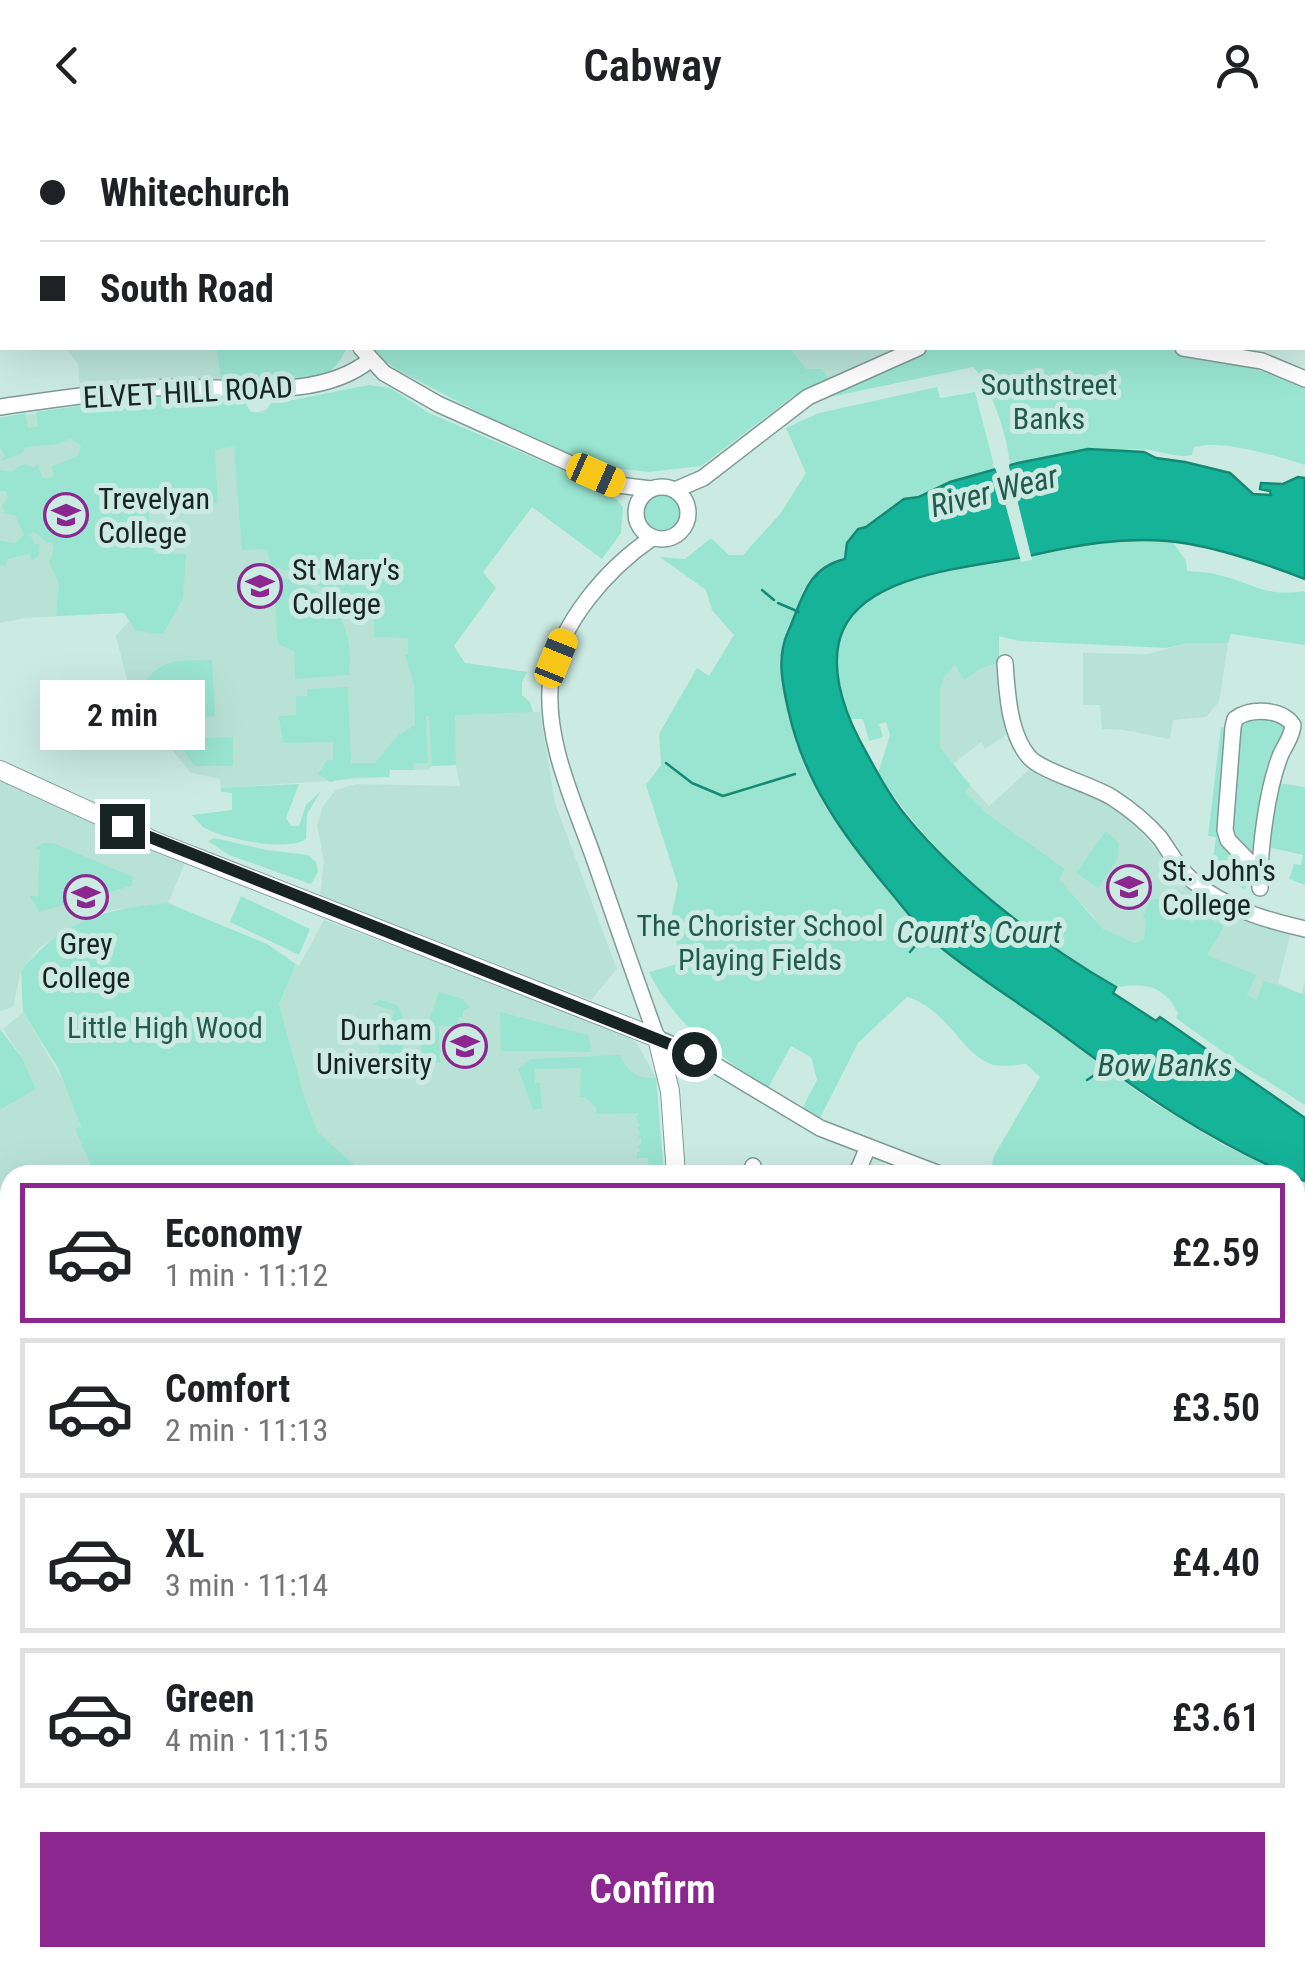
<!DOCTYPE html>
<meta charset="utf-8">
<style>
:root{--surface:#fff;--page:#f6f6f6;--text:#202124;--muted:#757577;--line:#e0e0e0;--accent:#8b278f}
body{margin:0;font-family:"Roboto Condensed",sans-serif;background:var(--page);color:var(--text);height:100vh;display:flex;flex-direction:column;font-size:38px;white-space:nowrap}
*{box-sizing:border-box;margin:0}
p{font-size:32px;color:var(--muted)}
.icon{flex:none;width:55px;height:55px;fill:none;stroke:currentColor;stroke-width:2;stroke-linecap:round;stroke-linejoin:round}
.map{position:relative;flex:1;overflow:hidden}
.panel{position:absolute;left:0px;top:1035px;width:1305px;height:802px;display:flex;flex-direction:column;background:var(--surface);border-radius:30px 30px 0 0;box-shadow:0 10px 40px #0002}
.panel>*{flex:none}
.banner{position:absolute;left:0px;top:0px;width:1305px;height:220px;box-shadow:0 10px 40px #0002;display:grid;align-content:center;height:220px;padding:0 40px;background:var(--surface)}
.end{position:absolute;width:45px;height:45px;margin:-22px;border:12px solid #182421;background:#fff;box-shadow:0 0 0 5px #fff}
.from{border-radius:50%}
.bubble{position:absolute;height:70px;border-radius:0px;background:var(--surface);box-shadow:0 10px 40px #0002;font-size:32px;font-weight:600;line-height:70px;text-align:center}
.car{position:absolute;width:30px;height:60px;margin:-30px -15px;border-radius:12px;box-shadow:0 0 8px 2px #0007;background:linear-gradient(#f5c518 24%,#345 0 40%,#f5c518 0 76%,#345 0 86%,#f5c518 0)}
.banner b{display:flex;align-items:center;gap:35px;height:95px;font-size:38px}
.banner b+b{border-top:2px solid var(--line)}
.banner i{width:25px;height:25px;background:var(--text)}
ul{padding:18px 0 0;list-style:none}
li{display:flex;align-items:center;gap:30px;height:140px;margin:0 20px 15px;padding:0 20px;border:5px solid var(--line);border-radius:0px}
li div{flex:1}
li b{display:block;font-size:38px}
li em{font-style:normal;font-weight:600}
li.current{border-color:var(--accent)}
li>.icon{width:90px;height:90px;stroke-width:1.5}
.button{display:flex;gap:20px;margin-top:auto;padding:20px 40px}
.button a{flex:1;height:115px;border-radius:0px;background:var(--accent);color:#fff;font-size:40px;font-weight:600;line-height:115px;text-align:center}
header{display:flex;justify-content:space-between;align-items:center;height:130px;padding:0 40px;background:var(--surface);font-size:45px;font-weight:600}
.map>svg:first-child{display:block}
.built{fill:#b9e2d7}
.green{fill:#99e5d1}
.water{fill:#15b499;stroke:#168975;stroke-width:2.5}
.pier{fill:#cbebe2}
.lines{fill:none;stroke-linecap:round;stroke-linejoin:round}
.stream{stroke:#168975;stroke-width:2.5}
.minor-casing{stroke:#7e9c94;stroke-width:18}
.major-casing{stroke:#7e9c94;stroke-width:20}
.minor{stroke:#fff;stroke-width:15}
.major{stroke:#fff;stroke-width:18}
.route{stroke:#182421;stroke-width:12}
.labels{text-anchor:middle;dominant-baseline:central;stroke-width:10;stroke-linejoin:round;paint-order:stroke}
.park-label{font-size:30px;fill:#225a4e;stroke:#cbebe2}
.street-label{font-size:30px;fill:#182421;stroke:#cbebe2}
.poi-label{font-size:30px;fill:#182421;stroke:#cbebe2;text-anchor:start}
.water-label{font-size:32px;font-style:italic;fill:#225a4e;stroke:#cbebe2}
</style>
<header><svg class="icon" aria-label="back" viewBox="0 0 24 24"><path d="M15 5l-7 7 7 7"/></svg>Cabway<svg class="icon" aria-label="person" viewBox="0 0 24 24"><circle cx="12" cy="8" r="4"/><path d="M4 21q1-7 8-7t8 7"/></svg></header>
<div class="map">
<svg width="1305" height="1836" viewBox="0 0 1305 1836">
<rect width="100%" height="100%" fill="#cbebe2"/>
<g class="built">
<path d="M757 0H1198L1199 2H755Z"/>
<path d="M69 218H216L221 250 139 253 80 260 78 234 67 220Z"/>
<path d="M791 218H904L829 250 822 239 806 240Z"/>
<path d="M165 267 244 268 245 276 254 283 269 279 273 270 465 533 527 542 522 552V566L530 572 533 582H540L555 673 617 839 591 870 320 766 324 731 317 695 323 676 336 660 356 654 460 656 456 635 432 636 428 640H390L389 647 221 658 220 649 191 643 158 603 138 593 116 506 137 482 25 488 0 493V288Z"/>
<path d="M1188 513H1228L1219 572 1206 587 1173 590 1170 609 1123 600 1102 599 1100 575H1083V523L1148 524Z"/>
<path d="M922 520 939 530 955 535 964 549 981 538 999 533 998 563 1006 605 985 619 981 612 952 635 989 676 1032 637 1091 661 1127 686 1176 743 1291 802 1278 853 1301 864 1305 850V975L1274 955 1256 870 1247 865 1179 860 1143 842 1111 811 1093 786 1058 749 981 696 929 621Z"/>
<path d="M0 651 185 733 168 773 106 781 40 817 21 841 13 877 0 881Z"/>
<path d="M324 790 608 896 637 913 656 948 664 1045H360L359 1039 318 1002 303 963 279 880V874L296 834 299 836Z"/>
<path d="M23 882 67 958 81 998 76 1000 95 1045H10V1262L0 1267V980L36 959 22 928 3 899Z"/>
<path d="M1305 1237V1395L1297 1398 1295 1243Z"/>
</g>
<g class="green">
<path d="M270 0H757L270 2Z"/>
<path d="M216 218H347C342 227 337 237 327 243 306 257 247 250 221 250Z"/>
<path d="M372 218H790L806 239H822L829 250 792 267 701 336 649 342 614 338 537 313 398 240 379 227Z"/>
<path d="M931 218H1168L1255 239 1305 256V335C1277 326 1221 309 1194 317L1192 325C1173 329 1156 318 1137 319 1090 320 1055 325 1009 335 1011 314 989 251 973 237L811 271Z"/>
<path d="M369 255 390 258 429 283 581 348 610 362 623 377 621 403 602 429 532 377 483 442 496 458 454 516 465 533 527 542 522 552V565L530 572 533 582 455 585 456 635 432 636 429 586H426L428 633H414L413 640H390L389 647H353L330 652 318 644 327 630H333V612L283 613 279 586 296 585V566H307V559L348 557 351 633H375L397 606 415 595 414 554 405 525 408 524V508L374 507V482H356L347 486C331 458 303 442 272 437L266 419 242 420 234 317 215 319 218 373 148 377 154 424H186L183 468 163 504 136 501 124 483 56 486 59 453 49 432 54 419 52 412 47 413 34 402 27 405 31 406 34 414H40L39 425 32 431 29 424 8 429 5 436 0 435V411L15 413 24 405 15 385 5 384 2 376 8 368 6 361H0V340L13 342 17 337 25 334 34 338 37 334 43 348H51L54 343 51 337 79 325 81 315 70 309 57 314 26 317 21 324 1 331 5 326 0 317V288L25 283 28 298 38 296 36 282C105 272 174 262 244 268L250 282 264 283 273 270H293Z"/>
<path d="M937 257 940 268 975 262 995 339 950 352 919 367 904 369 866 397 858 399 847 413 845 430 836 431 803 460 798 481 785 507 781 551 796 613 826 679 874 742 938 815 1151 971 1225 1016 1291 1045H988L995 1024 1040 947 1026 934C1016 935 1004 937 994 935 961 926 950 880 907 867L858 913 820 988 802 979 817 950 811 927 791 916 768 958C720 926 674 895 649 842L681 833 671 788 678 755 646 655 661 635 659 604 697 538 709 546 734 505 712 480 706 460 660 427 685 429 711 408 729 425H743L780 384 806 343 786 298 819 283Z"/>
<circle cx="662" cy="382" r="18"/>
<path d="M1134 409 1172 411 1186 431 1187 441C1198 442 1209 442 1219 445 1256 454 1263 467 1305 461V515L1231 504 1228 513H1188L1167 518 1019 511 999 506V533L981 538 964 550 955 535 944 547 940 559V617L970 655 966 663 986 683 1065 739 1059 749 1103 799 1134 813 1144 810 1146 790 1143 787 1150 770 1158 769 1171 783 1176 778 1193 793 1195 787 1204 789 1206 786 1224 796 1207 825 1256 845 1247 865 1257 870 1264 851 1305 865V975L1234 930 1176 888 1178 883C1163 855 1146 853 1116 857 1024 805 936 732 878 643L890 605 886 592 879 594 883 607 869 611 863 589H849C841 562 831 527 844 499 869 444 977 435 1029 426 1044 423 1058 417 1073 415 1093 412 1114 411 1134 409Z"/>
<path d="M273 447C328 450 356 494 349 545L295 549 294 521 278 514Z"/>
<path d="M212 530 215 586C194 588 172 591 152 581 124 568 152 536 173 532 185 529 200 531 212 530Z"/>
<path d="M1247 585 1284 593 1287 597 1266 637 1259 705 1250 727 1229 700 1239 593Z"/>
<path d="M1221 597 1228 599 1220 709 1250 746 1245 759 1223 748 1225 742 1220 738 1216 741 1212 738 1216 707 1208 706Z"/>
<path d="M233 607V636H194L179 613 180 609Z"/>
<path d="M1277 653 1305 657V755L1289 749 1294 734 1301 735 1303 725 1268 717Z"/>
<path d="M299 654 286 688 291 696H299L306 675 321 661 307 684 306 709C289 722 222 709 203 697 202 696 193 686 192 685L232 680V663L221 662V658Z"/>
<path d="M1106 701 1119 713 1118 728 1098 758 1076 743Z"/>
<path d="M214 708 267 720 308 725 316 732 318 742 311 754 229 725 208 711Z"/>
<path d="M43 713H53L133 747 131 756 39 782 30 766H38L40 720 36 718Z"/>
<path d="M241 766 310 799 299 825 230 792Z"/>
<path d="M168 773 267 814 296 834 279 874 303 963 318 1002 359 1039 360 1045H95L75 999 81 997 58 938 23 882 21 841C63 789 105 779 168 773Z"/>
<path d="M439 862 463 869 470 877 463 881V887H458V896H439L440 933H425L417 905 427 896Z"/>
<path d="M380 870 397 875C411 895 409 934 379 934V916L395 881 372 874Z"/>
<path d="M500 882 588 905 592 922 501 921Z"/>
<path d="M0 899 22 928 36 959 0 980Z"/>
<path d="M620 925C626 942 638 949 656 948L664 1045H650L648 1028H637V1022L641 1021 637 1017 641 1013V1008H637L640 1004 637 997 640 996 636 988 639 983 596 984V977L585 967H580L581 938 535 939V953H540L542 979H533L518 939 531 929Z"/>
<path d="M10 1323V1828H913L914 1836H543L527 1831 525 1836H0V1328Z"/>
<path d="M1026 1828H1147L1176 1836H1012Z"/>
</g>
<path class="water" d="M1088 319 1144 322 1156 328 1185 332 1230 343 1253 364 1271 365 1270 361 1260 359 1261 353 1283 354 1298 347 1305 348V449C1267 434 1207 414 1167 411 1121 407 1077 415 1033 425 980 437 869 441 843 500 828 534 843 578 859 609 873 635 888 664 906 686 959 751 1044 816 1116 857L1113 863 1156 891 1160 887 1305 988V1051C1210 1013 1138 961 1055 899 1017 871 975 846 938 815 919 799 904 778 888 759 843 705 805 653 789 583 783 557 776 528 788 502 802 471 806 438 845 429L847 413 858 399 866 397 904 369 919 367 950 352 1018 333Z"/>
<path class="pier" d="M1010 330 1009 337 1032 430 1021 432 996 340 992 334Z"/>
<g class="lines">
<g class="stream">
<path d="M762 460 774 470"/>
<path d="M778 473 799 482"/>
<path d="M666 633 692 653 723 666 795 644"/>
<path d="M910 822 925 804"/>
<path d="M1087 950 1096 944 1101 933"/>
</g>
<g class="minor-casing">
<g id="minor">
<path d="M260 0V2"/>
<path d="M1203 0 1204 2"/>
<path d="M361 218 384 243 438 274 618 355 651 359"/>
<path d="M1183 218 1262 231 1305 249"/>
<path d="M0 277C50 270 102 262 153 258 220 253 315 275 370 230"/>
<circle cx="662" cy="383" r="26"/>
<path d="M675 360 703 348 808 267 918 218"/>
<path d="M652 408C608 438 559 493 551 548 543 610 576 676 596 734 616 792 636 850 657 908L705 929 820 998 942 1045"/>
<path d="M1005 533C1007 562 1009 605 1030 628 1043 642 1093 655 1113 668 1130 679 1147 693 1160 708 1170 722 1179 740 1193 751 1225 778 1265 790 1305 799"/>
<path d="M1259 742 1228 710 1225 700 1233 597 1235 589C1251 577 1282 579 1293 595 1292 607 1286 613 1281 624 1267 658 1259 721 1260 758"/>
<path d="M751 1045 753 1036"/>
<path d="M856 1045 868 1017"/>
<path d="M1295 1156 1305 1160"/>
<path d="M1295 1233 1305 1227"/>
<path d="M1295 1668 1305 1669"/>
</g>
</g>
<g class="major-casing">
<g id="major">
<path d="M0 640 157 712 657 908 670 961 676 1045"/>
<path d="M534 1836 536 1828"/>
</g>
</g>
<use href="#minor" class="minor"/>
<use href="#major" class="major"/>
</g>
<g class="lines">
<path class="route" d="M122 696 694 924"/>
</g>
<defs>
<g id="university-ring" transform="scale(2.25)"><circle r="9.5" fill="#cbebe2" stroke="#8b278f" stroke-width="1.5"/><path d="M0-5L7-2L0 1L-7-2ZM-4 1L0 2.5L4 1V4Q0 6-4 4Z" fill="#8b278f"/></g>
</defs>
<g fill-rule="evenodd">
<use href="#university-ring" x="66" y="385"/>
<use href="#university-ring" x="260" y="456"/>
<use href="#university-ring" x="1129" y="757"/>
<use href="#university-ring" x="86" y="767"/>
<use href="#university-ring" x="465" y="916"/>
</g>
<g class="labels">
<g class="park-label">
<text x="1049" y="254">Southstreet<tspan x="1049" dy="34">Banks</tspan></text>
<text x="760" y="795">The Chorister School<tspan x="760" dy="34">Playing Fields</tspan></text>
<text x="165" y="897">Little High Wood</text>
</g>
<g class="street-label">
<text transform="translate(188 262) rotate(-3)">ELVET HILL ROAD</text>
</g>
<g class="poi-label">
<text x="98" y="368">Trevelyan<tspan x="98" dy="34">College</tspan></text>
<text x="292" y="439">St Mary's<tspan x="292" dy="34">College</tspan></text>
<text x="1162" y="740">St. John's<tspan x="1162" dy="34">College</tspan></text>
<text x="86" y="813" text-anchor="middle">Grey<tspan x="86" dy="34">College</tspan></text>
<text x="432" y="899" text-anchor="end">Durham<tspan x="432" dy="34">University</tspan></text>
</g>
<g class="water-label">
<text transform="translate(994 361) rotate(-14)">River Wear</text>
<text x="979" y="802">Count's Court</text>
<text x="1165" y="935">Bow Banks</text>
</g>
</g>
</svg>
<i class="end from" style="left:694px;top:924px"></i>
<i class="end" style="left:122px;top:696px"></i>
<div class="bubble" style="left:40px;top:550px;width:165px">2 min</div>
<i class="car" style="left:596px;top:345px;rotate:114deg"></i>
<i class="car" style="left:556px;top:528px;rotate:22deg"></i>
<div class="banner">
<b><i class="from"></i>Whitechurch</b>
<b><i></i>South Road</b>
</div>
<section class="panel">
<ul>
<li class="current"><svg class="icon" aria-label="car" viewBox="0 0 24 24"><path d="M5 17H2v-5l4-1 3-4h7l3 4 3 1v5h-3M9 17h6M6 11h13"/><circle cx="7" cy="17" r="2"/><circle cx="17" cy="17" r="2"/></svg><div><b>Economy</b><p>1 min · 11:12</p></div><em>£2.59</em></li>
<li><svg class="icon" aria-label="car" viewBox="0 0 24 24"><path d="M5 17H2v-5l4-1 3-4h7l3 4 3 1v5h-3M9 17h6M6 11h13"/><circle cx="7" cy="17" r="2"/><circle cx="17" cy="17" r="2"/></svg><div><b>Comfort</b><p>2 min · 11:13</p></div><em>£3.50</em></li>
<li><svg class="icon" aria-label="car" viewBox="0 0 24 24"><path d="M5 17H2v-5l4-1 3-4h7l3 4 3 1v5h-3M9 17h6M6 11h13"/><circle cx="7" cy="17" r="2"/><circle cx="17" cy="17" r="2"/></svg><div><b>XL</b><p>3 min · 11:14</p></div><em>£4.40</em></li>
<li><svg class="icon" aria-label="car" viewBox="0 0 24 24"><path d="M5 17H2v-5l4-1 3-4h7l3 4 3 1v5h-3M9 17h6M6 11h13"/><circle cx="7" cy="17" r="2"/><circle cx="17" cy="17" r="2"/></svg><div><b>Green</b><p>4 min · 11:15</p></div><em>£3.61</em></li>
</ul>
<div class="button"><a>Confirm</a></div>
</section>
</div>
